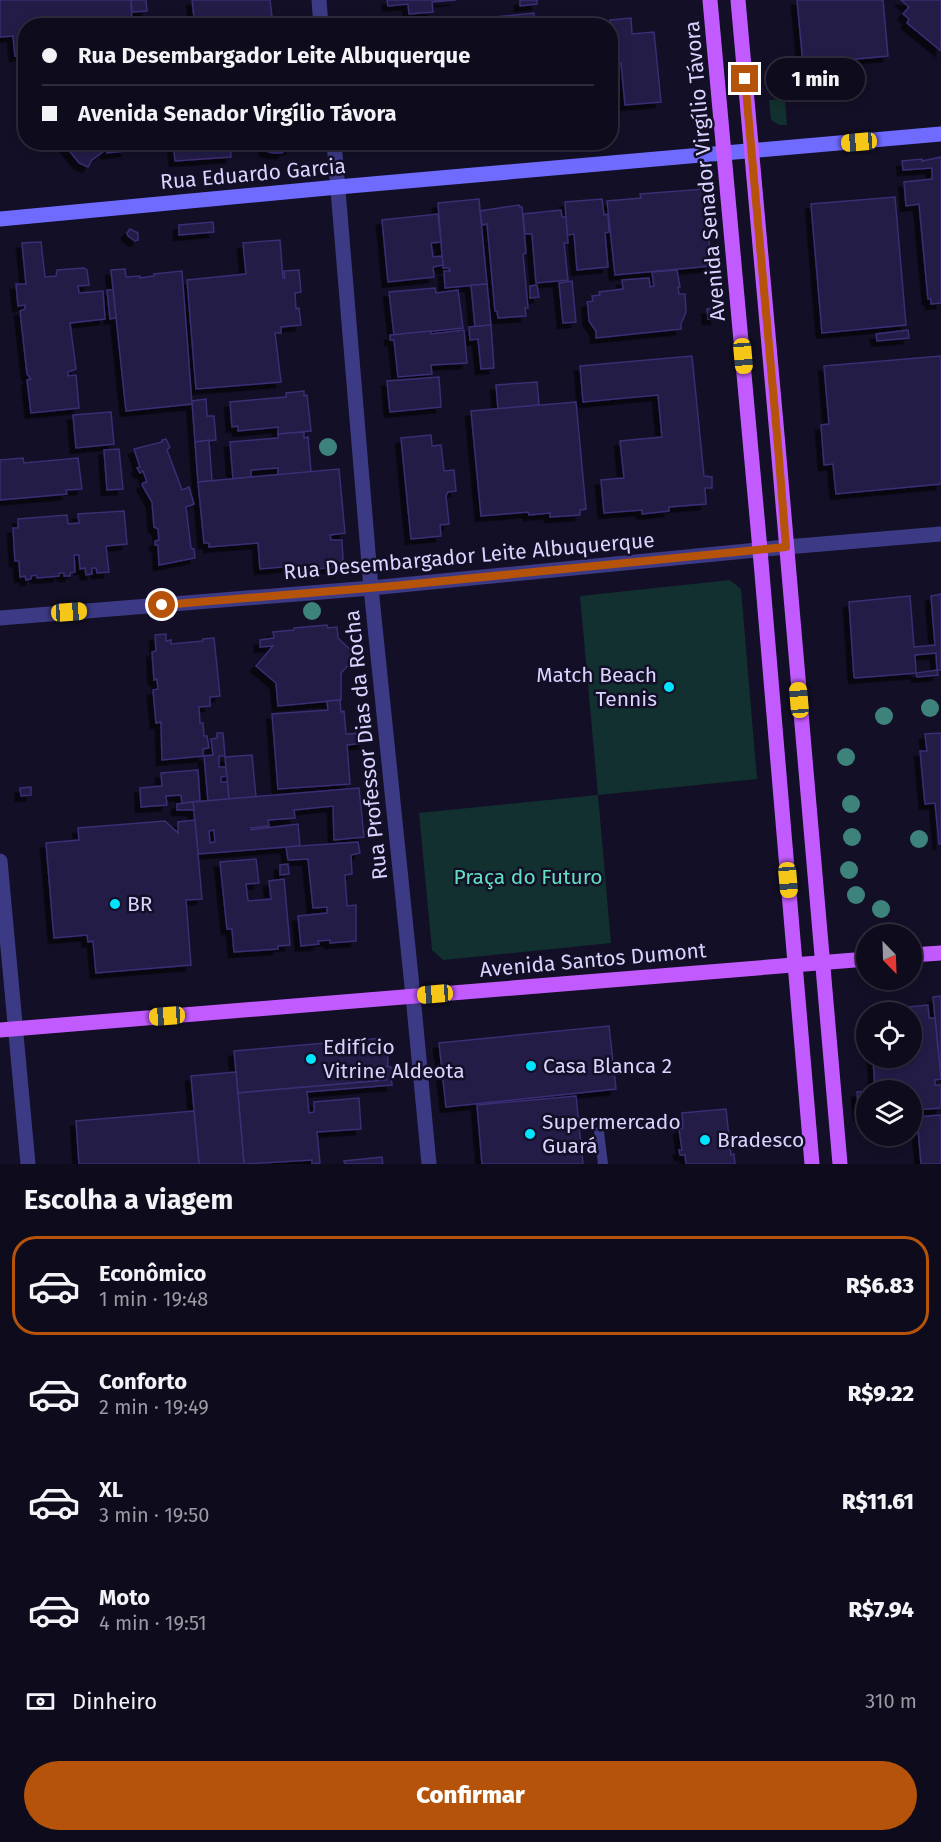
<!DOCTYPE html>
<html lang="pt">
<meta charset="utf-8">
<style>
:root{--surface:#0e0b1c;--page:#1c1929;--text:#f1f3f6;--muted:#9b9ba3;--line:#2e2b3b;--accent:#b45309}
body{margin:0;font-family:"Fira Sans",sans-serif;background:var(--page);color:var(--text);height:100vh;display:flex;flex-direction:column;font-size:22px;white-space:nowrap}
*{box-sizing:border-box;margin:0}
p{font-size:20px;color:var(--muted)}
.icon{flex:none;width:33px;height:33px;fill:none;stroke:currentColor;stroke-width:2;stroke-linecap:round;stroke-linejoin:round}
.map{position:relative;height:1164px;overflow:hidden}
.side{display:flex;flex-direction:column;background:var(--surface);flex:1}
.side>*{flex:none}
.guide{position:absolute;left:18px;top:18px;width:600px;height:132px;border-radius:24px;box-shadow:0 3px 9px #0003,0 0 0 2px var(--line);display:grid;align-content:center;height:132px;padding:0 24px;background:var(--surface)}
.needle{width:39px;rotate:157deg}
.fabs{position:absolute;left:856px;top:924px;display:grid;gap:12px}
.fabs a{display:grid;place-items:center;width:66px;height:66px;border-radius:50%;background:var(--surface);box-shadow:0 3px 9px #0003,0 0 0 2px var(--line);font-size:30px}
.end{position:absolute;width:27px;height:27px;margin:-14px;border:8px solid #b45309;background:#fff;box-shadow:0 0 0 3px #fff}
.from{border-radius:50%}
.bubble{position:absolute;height:42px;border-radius:21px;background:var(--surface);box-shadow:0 3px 9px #0003,0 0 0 2px var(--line);font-size:20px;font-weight:800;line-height:42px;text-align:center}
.car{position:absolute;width:18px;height:36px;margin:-18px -9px;border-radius:8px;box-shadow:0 0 4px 2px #0007;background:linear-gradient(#f5c518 24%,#345 0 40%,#f5c518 0 76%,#345 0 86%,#f5c518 0)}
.guide b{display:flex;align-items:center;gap:21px;height:57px;font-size:22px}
.guide b+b{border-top:2px solid var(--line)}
.guide i{width:15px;height:15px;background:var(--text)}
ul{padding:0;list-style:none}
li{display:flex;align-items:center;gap:18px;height:99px;margin:0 12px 9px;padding:0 12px;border:3px solid transparent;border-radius:24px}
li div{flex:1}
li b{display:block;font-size:22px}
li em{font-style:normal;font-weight:800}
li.selected{border-color:var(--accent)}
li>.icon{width:54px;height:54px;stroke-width:1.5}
h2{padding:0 24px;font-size:27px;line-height:72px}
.pay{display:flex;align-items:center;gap:15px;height:66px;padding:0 24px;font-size:22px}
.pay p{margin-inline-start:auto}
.action{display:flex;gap:12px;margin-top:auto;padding:12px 24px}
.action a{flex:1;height:69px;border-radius:36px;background:var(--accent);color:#fff;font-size:24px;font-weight:800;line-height:69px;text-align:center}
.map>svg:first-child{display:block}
.green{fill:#12302f}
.building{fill:#241b47;stroke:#3b2d73;stroke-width:1.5;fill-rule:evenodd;filter:url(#shadow)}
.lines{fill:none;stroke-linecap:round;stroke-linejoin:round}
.lane{stroke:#3d3a85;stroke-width:10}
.street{stroke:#3d3a85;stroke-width:15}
.secondary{stroke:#6f6bff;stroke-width:15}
.primary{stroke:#c25bff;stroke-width:15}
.tree{fill:#3d827b}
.route{stroke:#b45309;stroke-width:8}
.poi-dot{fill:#00e5ff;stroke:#130f26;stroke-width:2}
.labels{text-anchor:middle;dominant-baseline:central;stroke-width:5;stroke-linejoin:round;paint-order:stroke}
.street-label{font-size:21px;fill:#d9d4ff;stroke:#130f26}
.poi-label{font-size:21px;fill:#d9d4ff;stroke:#130f26;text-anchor:start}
.park-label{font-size:21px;fill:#5fe0c0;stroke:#130f26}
</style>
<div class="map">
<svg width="941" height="1164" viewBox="0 0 941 1164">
<defs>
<filter id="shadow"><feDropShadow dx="-5.5" dy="5.5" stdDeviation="0" flood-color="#0009"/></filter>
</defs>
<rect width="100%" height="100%" fill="#130f26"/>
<g class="green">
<path d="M785 99 787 125H779L771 120 769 100Z"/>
<path d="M730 580 741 589 757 779 598 795 611 943 443 960 432 950 419 813 598 795 580 596Z"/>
</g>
<g class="building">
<path d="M0 0H131L132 26H26V54L15 56 13 36 0 37Z"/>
<path d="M131 0H146L147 11 132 12Z"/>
<path d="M192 0H270L273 26H195Z"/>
<path d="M387 0H456L432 2 433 12 409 14 408 4 388 6Z"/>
<path d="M520 0H537V4L520 6Z"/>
<path d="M797 0H883L888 56 803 64Z"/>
<path d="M901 0H941V51L907 23 909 19 903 14 909 7Z"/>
<path d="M534 13 535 26H476V19Z"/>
<path d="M631 18 632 34 654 32 661 102 625 105 621 63 610 64V20Z"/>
<path d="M62 142H125L126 151 107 153V149L92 160 88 167 79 163Z"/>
<path d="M173 142H230L231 157 175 161Z"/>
<path d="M250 142H291V149H286L282 153H273L265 151 264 145 250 146Z"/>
<path d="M941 157V303L931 304V299H928L919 204 906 206 904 182 932 179V168L903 170 902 161 922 159V161Z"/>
<path d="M705 189 711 266 615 275 607 201 641 198 640 194Z"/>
<path d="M895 197 906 325 822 333 811 204Z"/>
<path d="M479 199 487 284 445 288 444 271H450L449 268H443L438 203Z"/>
<path d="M602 199 604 215 608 214 609 232 605 233 608 267 577 270 574 234 567 235 565 202Z"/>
<path d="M519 205 520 207H522L526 253 523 254 528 308H525L526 316 498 318 497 311H495L487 224 482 225 480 211Z"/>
<path d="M561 210 562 217H566L568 243H564L568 280 536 283 532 234H525L523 214Z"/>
<path d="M438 214 441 242 431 243 433 257 442 256 443 265 433 267 434 277 388 282 382 220Z"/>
<path d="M213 222 214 232 179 235V225Z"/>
<path d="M130 229 138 233V240L135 241 128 236 127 233Z"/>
<path d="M280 240 283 278H285L284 271 299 270 301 292 295 293 296 309 299 308 301 325 281 327V333H275L281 382 196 389 187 280 246 274 243 243Z"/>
<path d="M41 242 45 277 56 276 57 270 84 268 87 270 89 285 78 286 79 293 103 291 105 319 70 323 76 369 68 372V376L76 375 79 408 31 413 27 380 31 379 27 374 20 311 25 309V305L18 306 16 284H26L22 243Z"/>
<path d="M125 269 126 277 140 276V278L154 276V274L182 271 192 404 126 411 111 270Z"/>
<path d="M677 270 680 287H678L679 294H685L686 312 681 324V329L596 338V331L589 321 588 307 587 302 593 301 592 296 600 295 599 292 623 289 622 280 649 278 650 287 654 286 652 272Z"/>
<path d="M572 281 576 322 563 323 559 283Z"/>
<path d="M487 284 491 325 475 327 471 285Z"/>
<path d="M537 285 539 297 530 298V286Z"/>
<path d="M435 288 436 293 458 290 463 328 394 335 389 292Z"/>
<path d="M107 290H113L116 318 110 319Z"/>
<path d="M715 308 716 319H708L707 309Z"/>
<path d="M491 325 494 368 481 369 478 339 470 340 469 327Z"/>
<path d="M464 330 467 363 431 365 432 374 398 377 394 340H390V335L431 331V334Z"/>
<path d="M908 330 909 338 877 341 876 334Z"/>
<path d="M692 356 704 476 712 477V488H705L706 504 669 507V511L642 514V510L604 513 601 480 624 478 620 441 662 437 658 395 583 402 580 366Z"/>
<path d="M941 356V484L836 494 833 464 824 465 821 425 829 424 824 366Z"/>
<path d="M439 377 441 407 390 412 387 381Z"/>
<path d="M537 382 539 405 498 409 496 385Z"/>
<path d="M304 391V396L307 395 311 431 278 434V427L238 431V426L232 427 230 402 286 397V393Z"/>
<path d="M206 399 207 416H214L216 440 195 442 192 401Z"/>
<path d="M576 402 586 509 580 510V515L550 517V513L529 515 528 512 481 516 471 411Z"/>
<path d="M111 412 114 444 76 448 73 415Z"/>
<path d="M304 432V438L308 437 311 472 278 475V468L251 470V477L233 479 230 442 278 438V434Z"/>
<path d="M431 435 432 446 441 445 444 471 454 470 456 491 448 492 446 496 449 524 440 525 441 536 411 539 401 438Z"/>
<path d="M166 439 170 447 167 450 182 490 189 487 194 504 186 507 191 548 194 549 195 558 159 565 158 545H155V541L159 540 158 529 154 527 152 502 142 485 143 483 147 482 143 471 140 473 137 468 140 467 134 449 162 442V440Z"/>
<path d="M209 440 212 481 198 482 195 442Z"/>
<path d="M119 449 123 489 107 490 104 450Z"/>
<path d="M23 458 24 463 78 458 82 489 66 490 67 494 0 500V460Z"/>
<path d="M339 469 345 533 330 535 331 540H342L343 559 337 567 294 571V566L260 569 258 543 209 547V543H204L198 482Z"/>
<path d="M124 511 127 544 106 546 109 572 97 573 96 568H92V574L86 575 85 568 80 569 79 555H74L75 572 70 573V576H64V573H59V576L37 578 36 575 31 576V579L26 580 25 576 20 577 19 561H15L13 528H18V519L67 515 68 524 79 523 78 514Z"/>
<path d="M941 594V670H937L936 653 915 655 916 673 855 678 854 677 849 602 910 596 914 647 935 645 931 596Z"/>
<path d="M327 625 328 628 337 627 338 638 357 656 341 673V700L278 706 276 683 256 666 273 646 260 647V640L274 638 273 632 294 630V628Z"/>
<path d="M166 634V641L171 640V644L203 641V639L214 638 220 696 210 697V706L199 707 200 723H203L204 736H207L209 748 203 749V756L162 760 161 722 156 723 153 690 158 689 157 679 154 680 152 652 156 651 155 635Z"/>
<path d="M937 670 938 675 917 677 916 673Z"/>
<path d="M340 700 341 712 344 711 346 734 363 733 364 743 347 745 350 784 278 789 272 714 328 710 327 701Z"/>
<path d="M217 733H223L225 756H219V767H226L227 776 221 777V782H228L229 799 208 801 204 756 213 755 211 739 217 738Z"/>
<path d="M941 733V844H939L935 803 925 804 920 751H927L925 734Z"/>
<path d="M252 755 256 797 229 799 225 757Z"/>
<path d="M198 770 200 801 182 803 181 795 166 796 167 805 141 807 140 788 162 786 161 773Z"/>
<path d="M31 787V795L21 796 20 788Z"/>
<path d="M359 788 364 837 334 840 333 806 294 810 295 818 268 820 269 826 251 828V830L298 824 300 846 198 854 193 802ZM214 830 215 842 210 843 209 831Z"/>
<path d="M193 802 194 810H177V804Z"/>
<path d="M195 820 202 899 186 900 191 965 96 973 93 941 88 942 87 935 54 938 46 843 79 840 78 828 165 821 178 833V822Z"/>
<path d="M358 842 360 853 351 855 352 874 345 875 347 906 356 905V941L330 943V940L318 941 319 944 301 946 298 916 327 913V907L313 908 308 859 288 860 286 847Z"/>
<path d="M256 859 259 883 246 884 248 901 271 899 269 881 284 879 290 945 278 946V949L234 952 232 929H227L220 862Z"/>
<path d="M288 864 289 874 280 875V865Z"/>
<path d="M941 996V1080L933 997Z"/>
<path d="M928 1005 929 1018H935L941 1079 935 1080V1085H941V1108L912 1110V1090H875L873 1058H912V1012H869L868 1011Z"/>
<path d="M609 1026 616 1089 446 1107 439 1043Z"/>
<path d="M382 1038 383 1047H387L388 1066 385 1067 386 1080 238 1093 234 1051Z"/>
<path d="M388 1066 395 1069V1076H391L392 1085 307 1092 309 1113 314 1112V1102L359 1098 361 1129 317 1132 320 1163 312 1164V1160L244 1164 238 1093 386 1080 385 1067Z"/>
<path d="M236 1072 244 1164H199L191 1076Z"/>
<path d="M867 1091V1114L859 1115 857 1092Z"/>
<path d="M576 1096 583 1164H482L477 1105Z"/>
<path d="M726 1109 731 1155 734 1154 735 1164H686L685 1155H680L679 1150H682L679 1129 683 1128 682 1113Z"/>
<path d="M194 1111 199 1164H79L76 1121Z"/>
<path d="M941 1115V1164H921L917 1117Z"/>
<path d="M382 1157 383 1164H345L344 1161Z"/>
</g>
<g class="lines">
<path class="lane" d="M599 1132 603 1164"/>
<g class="street">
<path d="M319 0 321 26"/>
<path d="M334 142 371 588 413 996 429 1164"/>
<path d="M0 618 371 588 786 547 941 534"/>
<path d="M0 861 28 1164"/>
</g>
<path class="secondary" d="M0 219 338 187 941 134"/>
<g class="primary">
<path d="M710 0 760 550 812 1164"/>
<path d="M738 0 778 446 840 1164"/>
<path d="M912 955 941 953"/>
<path d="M0 1030 867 959"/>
</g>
</g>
<g class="tree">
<circle cx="328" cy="447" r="9"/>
<circle cx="312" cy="611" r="9"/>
<circle cx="930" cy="708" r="9"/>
<circle cx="884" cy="716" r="9"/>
<circle cx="846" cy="757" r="9"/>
<circle cx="851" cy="804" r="9"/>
<circle cx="852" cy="837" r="9"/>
<circle cx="919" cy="839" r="9"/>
<circle cx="849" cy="870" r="9"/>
<circle cx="856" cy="895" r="9"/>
<circle cx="881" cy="909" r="9"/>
</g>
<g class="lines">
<path class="route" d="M162 605 393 586 786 547 778 446 745 79"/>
</g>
<g class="poi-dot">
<circle cx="669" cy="687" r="6"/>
<circle cx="115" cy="904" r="6"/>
<circle cx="311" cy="1059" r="6"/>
<circle cx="531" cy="1066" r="6"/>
<circle cx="530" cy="1134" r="6"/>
<circle cx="705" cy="1140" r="6"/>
</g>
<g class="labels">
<g class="street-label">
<text transform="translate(705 171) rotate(-95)">Avenida Senador Virgílio Távora</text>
<text transform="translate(253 174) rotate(-5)">Rua Eduardo Garcia</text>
<text transform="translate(469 556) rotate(-5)">Rua Desembargador Leite Albuquerque</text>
<text transform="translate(366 745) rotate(-96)">Rua Professor Dias da Rocha</text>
<text transform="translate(593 960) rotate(-5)">Avenida Santos Dumont</text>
</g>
<g class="poi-label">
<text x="657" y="675" text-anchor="end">Match Beach<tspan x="657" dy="24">Tennis</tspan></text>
<text x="127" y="904">BR</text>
<text x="323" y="1047">Edifício<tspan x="323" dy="24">Vitrine Aldeota</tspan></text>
<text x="543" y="1066">Casa Blanca 2</text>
<text x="542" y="1122">Supermercado<tspan x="542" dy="24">Guará</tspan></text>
<text x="717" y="1140">Bradesco</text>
</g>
<g class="park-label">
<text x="528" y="877">Praça do Futuro</text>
</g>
</g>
</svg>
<div class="fabs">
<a><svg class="needle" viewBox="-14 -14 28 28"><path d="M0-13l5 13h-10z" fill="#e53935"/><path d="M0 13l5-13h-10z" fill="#9b9ba3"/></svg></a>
<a><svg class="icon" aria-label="locate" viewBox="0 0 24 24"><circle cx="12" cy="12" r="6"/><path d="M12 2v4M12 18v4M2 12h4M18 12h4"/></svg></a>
<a><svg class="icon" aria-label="layers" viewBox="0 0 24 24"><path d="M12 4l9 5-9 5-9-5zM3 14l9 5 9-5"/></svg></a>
</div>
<i class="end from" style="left:162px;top:605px"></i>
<i class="end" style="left:745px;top:79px"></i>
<div class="bubble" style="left:766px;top:58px;width:99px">1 min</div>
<i class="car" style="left:859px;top:142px;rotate:265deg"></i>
<i class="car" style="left:743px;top:356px;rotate:175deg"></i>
<i class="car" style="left:69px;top:612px;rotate:86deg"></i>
<i class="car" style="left:799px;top:700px;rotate:355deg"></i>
<i class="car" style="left:788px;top:880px;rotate:175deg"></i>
<i class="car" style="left:435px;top:994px;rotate:265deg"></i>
<i class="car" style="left:167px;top:1016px;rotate:266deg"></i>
<div class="guide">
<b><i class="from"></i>Rua Desembargador Leite Albuquerque</b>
<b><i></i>Avenida Senador Virgílio Távora</b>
</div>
</div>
<section class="side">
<h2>Escolha a viagem</h2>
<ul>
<li class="selected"><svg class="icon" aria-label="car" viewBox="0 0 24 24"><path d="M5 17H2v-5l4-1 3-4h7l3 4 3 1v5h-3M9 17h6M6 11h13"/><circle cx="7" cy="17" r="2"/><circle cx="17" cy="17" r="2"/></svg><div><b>Econômico</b><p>1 min · 19:48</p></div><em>R$6.83</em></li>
<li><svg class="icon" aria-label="car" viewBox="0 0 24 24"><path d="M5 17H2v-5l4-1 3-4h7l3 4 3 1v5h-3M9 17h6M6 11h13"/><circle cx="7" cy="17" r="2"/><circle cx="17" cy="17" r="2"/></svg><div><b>Conforto</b><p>2 min · 19:49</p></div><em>R$9.22</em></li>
<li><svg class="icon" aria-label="car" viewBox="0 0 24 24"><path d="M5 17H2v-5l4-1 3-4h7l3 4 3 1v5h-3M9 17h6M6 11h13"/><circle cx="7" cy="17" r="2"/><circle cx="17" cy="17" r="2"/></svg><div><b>XL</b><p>3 min · 19:50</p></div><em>R$11.61</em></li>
<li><svg class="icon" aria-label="car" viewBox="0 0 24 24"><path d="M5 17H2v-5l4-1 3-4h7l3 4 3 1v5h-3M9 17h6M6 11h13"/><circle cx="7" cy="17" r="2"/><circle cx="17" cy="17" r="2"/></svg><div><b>Moto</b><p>4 min · 19:51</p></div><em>R$7.94</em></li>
</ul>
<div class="pay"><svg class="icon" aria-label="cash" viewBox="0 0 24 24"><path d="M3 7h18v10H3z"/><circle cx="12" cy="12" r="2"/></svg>Dinheiro<p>310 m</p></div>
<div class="action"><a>Confirmar</a></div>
</section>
